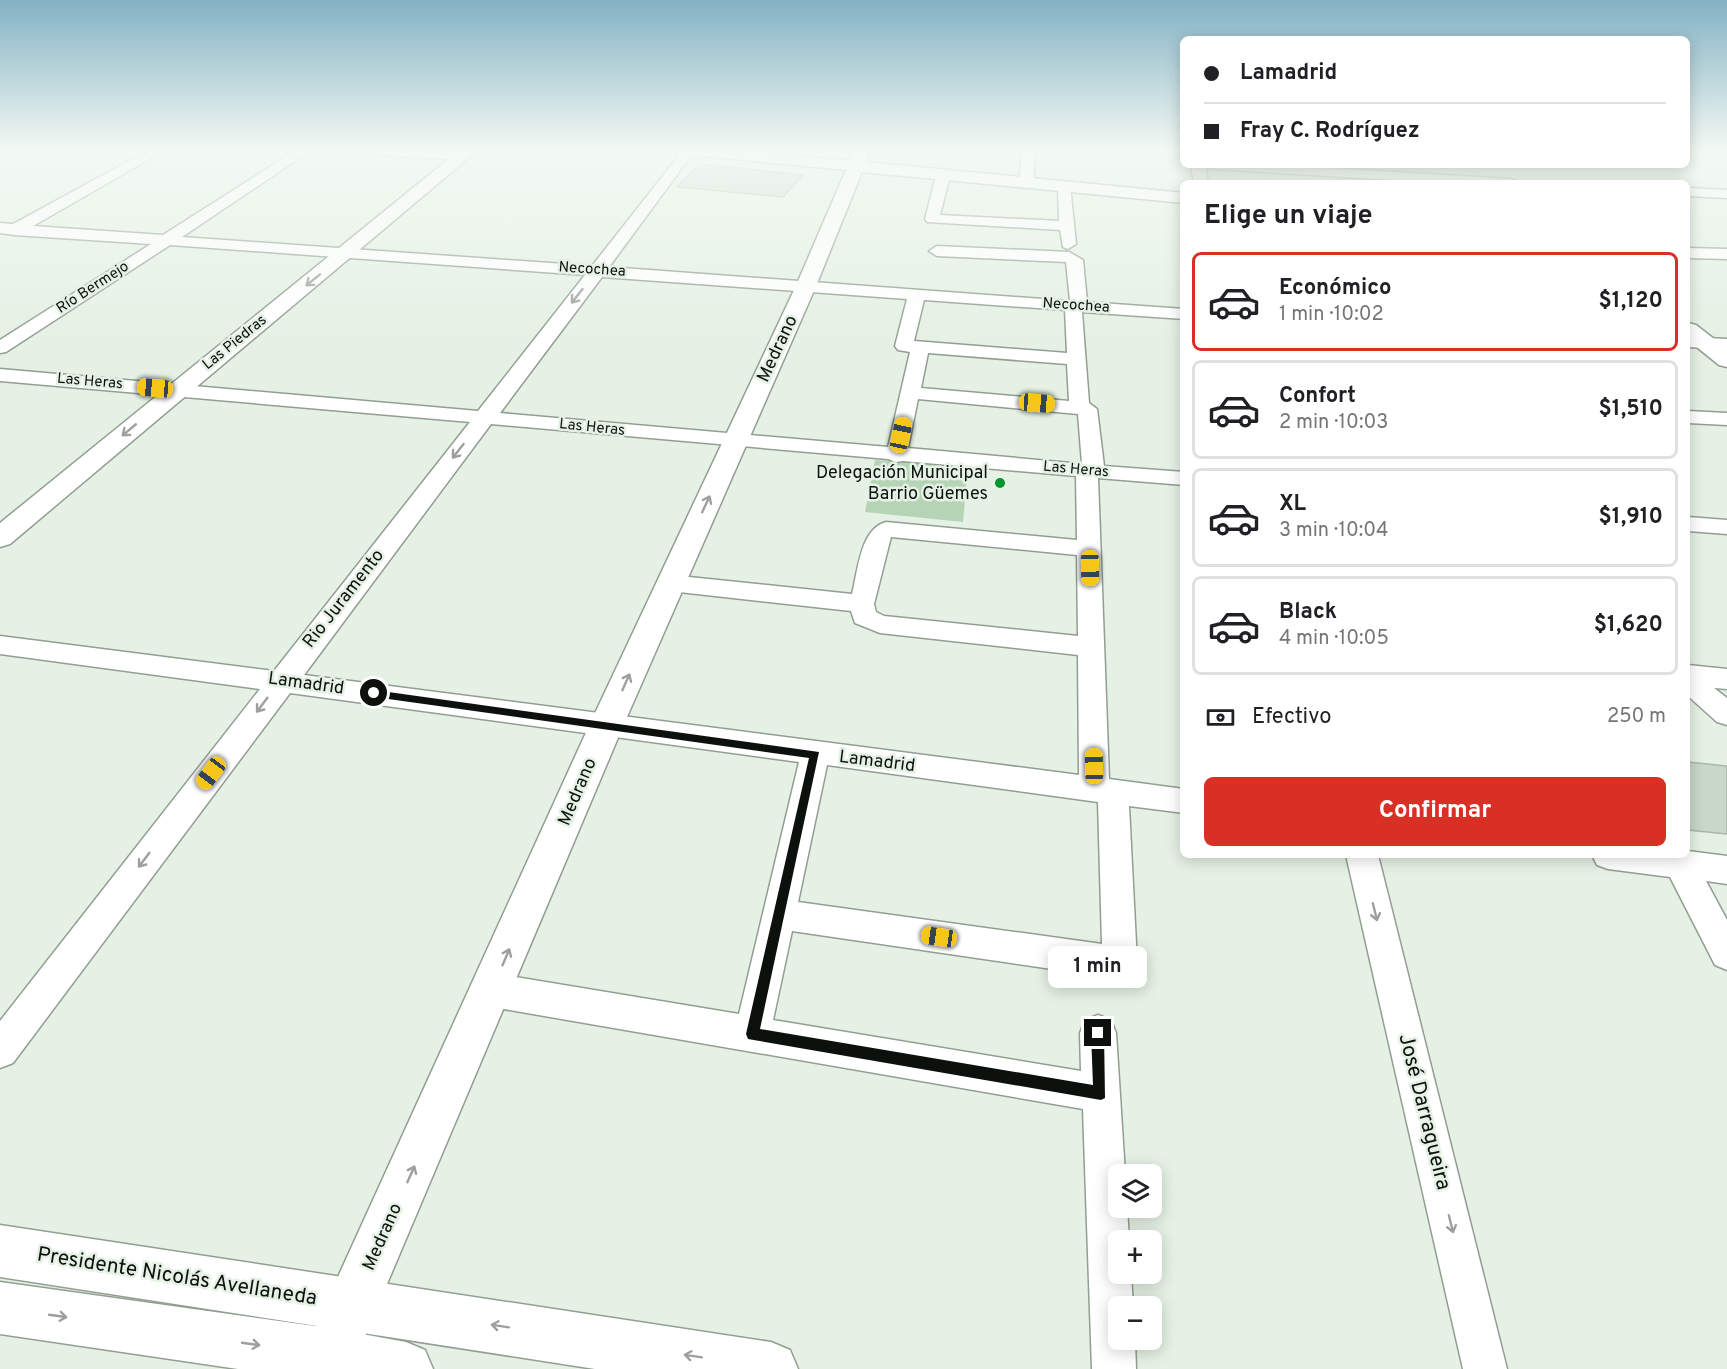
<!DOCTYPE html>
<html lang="es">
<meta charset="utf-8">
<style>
:root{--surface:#fff;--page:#f6f6f6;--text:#202124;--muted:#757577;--line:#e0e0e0;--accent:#d93025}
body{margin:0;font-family:Overpass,sans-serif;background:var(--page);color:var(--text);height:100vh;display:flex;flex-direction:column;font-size:22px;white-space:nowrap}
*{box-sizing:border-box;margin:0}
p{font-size:20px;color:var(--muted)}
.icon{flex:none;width:33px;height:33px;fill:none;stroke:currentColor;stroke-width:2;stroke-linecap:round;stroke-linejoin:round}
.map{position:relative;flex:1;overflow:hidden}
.drawer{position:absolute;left:1180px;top:180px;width:510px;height:678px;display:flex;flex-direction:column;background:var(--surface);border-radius:9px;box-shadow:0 3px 15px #0003}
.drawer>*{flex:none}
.top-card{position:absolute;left:1180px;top:36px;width:510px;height:132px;border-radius:9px;box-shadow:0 3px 15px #0003;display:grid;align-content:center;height:132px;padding:0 24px;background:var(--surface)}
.tools{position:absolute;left:1108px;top:1164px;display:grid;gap:12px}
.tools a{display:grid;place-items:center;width:54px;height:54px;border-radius:9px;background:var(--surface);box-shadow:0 3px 15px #0003;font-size:30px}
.end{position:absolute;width:27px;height:27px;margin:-14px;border:8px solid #0d110d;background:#fff;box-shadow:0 0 0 3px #fff}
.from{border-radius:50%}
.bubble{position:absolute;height:42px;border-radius:9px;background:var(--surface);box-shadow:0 3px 15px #0003;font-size:20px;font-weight:700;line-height:42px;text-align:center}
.car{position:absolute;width:18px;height:36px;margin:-18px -9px;border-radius:8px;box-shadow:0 0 4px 2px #0007;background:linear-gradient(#f5c518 24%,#345 0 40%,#f5c518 0 76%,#345 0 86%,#f5c518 0)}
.top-card b{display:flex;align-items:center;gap:21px;height:57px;font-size:22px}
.top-card b+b{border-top:2px solid var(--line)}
.top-card i{width:15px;height:15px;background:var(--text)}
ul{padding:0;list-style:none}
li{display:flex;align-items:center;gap:18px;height:99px;margin:0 12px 9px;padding:0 12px;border:3px solid var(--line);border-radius:9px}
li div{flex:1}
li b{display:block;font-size:22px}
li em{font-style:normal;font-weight:700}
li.selected{border-color:var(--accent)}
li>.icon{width:54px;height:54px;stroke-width:1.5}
h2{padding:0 24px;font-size:27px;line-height:72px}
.pay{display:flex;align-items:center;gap:15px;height:66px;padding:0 24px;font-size:22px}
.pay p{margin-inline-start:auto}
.action{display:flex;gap:12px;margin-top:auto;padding:12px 24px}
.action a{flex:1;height:69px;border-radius:9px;background:var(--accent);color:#fff;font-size:24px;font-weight:700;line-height:69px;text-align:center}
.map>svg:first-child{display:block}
.green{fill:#b5d4b6}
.building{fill:#c9d6ca;stroke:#abb7ab;stroke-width:1.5}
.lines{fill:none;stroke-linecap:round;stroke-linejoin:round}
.minor-casing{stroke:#929e92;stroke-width:3}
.tertiary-casing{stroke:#929e92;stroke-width:3}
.secondary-casing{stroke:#929e92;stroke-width:3}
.minor{fill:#fff;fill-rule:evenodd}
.tertiary{fill:#fff;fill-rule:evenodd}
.secondary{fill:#fff;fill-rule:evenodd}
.oneway{stroke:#9ea09e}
.route{fill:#0d110d}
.poi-dot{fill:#01962d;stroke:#e5f1e5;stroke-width:2}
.labels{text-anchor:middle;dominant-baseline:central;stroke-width:5;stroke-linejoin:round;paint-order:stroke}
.far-street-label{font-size:15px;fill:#0d110d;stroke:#e5f1e5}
.street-label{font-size:18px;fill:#0d110d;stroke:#e5f1e5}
.poi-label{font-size:18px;fill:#0d110d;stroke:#e5f1e5;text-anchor:end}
.near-street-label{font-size:21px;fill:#0d110d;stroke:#e5f1e5}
</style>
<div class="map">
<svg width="1727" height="1369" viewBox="0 0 1727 1369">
<rect width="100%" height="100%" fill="#e5f1e5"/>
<path class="green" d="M875 460 968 466 963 522 865 512Z"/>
<g class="building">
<path d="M700 164 728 167 803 175 783 197 677 187Z"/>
<path d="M1688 762 1727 766V834L1688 830Z"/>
</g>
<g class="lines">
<g class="minor-casing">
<g id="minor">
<path d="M151 149H167L33 226 163 235 298 149H313L182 237 592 266 684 149H696L609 267 1070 301 1066 262 937 256 929 251 937 246 1069 252 1083 260 1087 302 1184 309V319L1082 312 1089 403 1097 409 1104 466 1184 472V485L1098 478 1109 779 1184 789V813L1129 806 1137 963 1132 974 1120 979 792 931 773 1020 1081 1071 1080 1033 1085 1020 1098 1015 1111 1020 1116 1033 1125 1174H1119V1208H1127L1129 1240H1119V1274H1131L1133 1306H1119V1340H1135L1136 1369H1092L1083 1109 492 1007 480 1002 475 990 480 978 492 973 739 1014 799 762 290 693 13 1063 0 1068V1021L260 689 0 654V636L274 671 470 422 0 381V369L478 411 585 275 170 245 6 352 0 353V340L151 244 14 235 0 233V223L13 224ZM602 277 907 299 895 346 898 350 910 352 888 447 500 413ZM924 300 1065 310 1067 353 914 341ZM928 353 1067 364 1069 401 921 388ZM918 399 1078 414 1082 464 908 448ZM491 424 888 459 896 462 903 461 1076 476 1077 540 886 522C860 529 858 571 852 594L670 575 661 577 658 583 661 589 670 591 851 611 855 623 880 633 1078 655 1079 775 304 675ZM891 537 1077 555 1078 636 884 616 876 612 874 604ZM827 765 1098 802 1102 944 798 902Z"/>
<path d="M338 149 463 152 470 156 463 160 344 153Z"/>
<path d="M1022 149H1036L1033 184 1026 188 1019 184Z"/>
<path d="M1191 165H1205L1208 183H1194Z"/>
<path d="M1206 165H1280L1511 179 1518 183H1442L1213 169Z"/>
<path d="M943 172 950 176 940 215 1059 221 1058 188 1060 185H1070L1076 244 1068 249 1063 247 1060 230 927 222 925 219 936 176Z"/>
<path d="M1688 188 1727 190V198L1688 196Z"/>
<path d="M1688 248 1727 249V259L1688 258Z"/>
<path d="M1688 337 1727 339V349L1688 347Z"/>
<path d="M1688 411 1727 413V425L1688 423Z"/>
<path d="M1688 517 1727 520V534L1688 531Z"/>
<path d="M1688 665 1727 669V689L1714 688 1727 698V725L1717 722 1688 696Z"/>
<path d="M1688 851 1727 856V884L1706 881 1727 920V970L1715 965 1670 877 1608 869 1597 865 1592 855H1688Z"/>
<path d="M1346 855H1378L1507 1369H1463Z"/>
</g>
</g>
<g class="tertiary-casing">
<g id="tertiary">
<path d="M461 149H479L10 544 0 547V523Z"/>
<path d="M672 149H732L850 161 855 149H871L866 162 1184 193V203L862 172 816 286 623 726 351 1369H296L589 726 796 286 846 170 680 154Z"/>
<path d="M1483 177 1494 183 1475 182Z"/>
<path d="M1688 323 1696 325 1727 349V367L1719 365 1688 340Z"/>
</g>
</g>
<g class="secondary-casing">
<g id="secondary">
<path d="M0 1225 771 1342 790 1350 798 1369H595L0 1277Z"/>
<path d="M0 1282 329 1328 406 1342 425 1350 433 1369H238L0 1334Z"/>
</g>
</g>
<use href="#minor" class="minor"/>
<use href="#tertiary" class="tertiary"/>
<use href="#secondary" class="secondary"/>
</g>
<defs><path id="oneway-shaft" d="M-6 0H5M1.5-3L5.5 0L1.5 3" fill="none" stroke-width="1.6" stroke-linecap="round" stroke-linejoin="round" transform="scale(1.5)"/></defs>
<g class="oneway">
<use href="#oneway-shaft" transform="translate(313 280) rotate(141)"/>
<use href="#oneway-shaft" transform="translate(577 296) rotate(128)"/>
<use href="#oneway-shaft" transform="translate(129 430) rotate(140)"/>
<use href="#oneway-shaft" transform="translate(458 451) rotate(128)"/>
<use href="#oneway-shaft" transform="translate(706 504) rotate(-65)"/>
<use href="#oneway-shaft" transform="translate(626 682) rotate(-66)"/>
<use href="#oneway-shaft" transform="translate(262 705) rotate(127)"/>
<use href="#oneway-shaft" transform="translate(144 860) rotate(127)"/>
<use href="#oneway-shaft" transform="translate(1375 912) rotate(76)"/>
<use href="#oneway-shaft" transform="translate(506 957) rotate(-67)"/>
<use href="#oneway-shaft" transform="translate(411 1174) rotate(-66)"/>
<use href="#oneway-shaft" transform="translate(1451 1224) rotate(76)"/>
<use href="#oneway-shaft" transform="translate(58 1316) rotate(8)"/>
<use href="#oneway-shaft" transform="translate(500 1326) rotate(-171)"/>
<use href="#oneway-shaft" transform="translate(251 1344) rotate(8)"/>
<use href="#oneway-shaft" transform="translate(693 1356) rotate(-171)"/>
</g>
<linearGradient id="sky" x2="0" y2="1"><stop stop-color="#83b2c4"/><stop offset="0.44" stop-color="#f3f9f3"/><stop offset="1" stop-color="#f3f9f3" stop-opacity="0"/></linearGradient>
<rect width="1727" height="341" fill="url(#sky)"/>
<path class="route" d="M374 690 819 752 760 1029 1093 1085 1091 1033 1098 1027 1104 1033 1105 1098 1101 1100 748 1039 746 1034 809 758 374 697 369 693Z"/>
<circle class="poi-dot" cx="1000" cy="483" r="6"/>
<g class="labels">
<g class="far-street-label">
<text transform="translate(592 270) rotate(4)">Necochea</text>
<text transform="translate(93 288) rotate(-33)">Río Bermejo</text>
<text transform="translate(1076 306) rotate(4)">Necochea</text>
<text transform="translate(235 343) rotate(-39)">Las Piedras</text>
<text transform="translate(90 382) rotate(5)">Las Heras</text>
<text transform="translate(592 428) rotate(6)">Las Heras</text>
<text transform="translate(1076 470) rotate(5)">Las Heras</text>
</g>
<g class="street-label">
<text transform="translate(778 349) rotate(-65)">Medrano</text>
<text transform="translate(344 599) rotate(-52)">Rio Juramento</text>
<text transform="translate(306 684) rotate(8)">Lamadrid</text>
<text transform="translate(877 762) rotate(7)">Lamadrid</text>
<text transform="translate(578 792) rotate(-67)">Medrano</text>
<text transform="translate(383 1237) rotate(-66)">Medrano</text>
</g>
<g class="poi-label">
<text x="988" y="473">Delegación Municipal<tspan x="988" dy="21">Barrio Güemes</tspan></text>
</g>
<g class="near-street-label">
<text transform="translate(1424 1112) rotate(76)">José Darragueira</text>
<text transform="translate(177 1277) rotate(9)">Presidente Nicolás Avellaneda</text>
</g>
</g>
</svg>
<div class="tools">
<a><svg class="icon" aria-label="layers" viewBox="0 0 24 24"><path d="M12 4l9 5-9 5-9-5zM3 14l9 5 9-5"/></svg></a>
<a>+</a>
<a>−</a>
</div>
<i class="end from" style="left:374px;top:693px"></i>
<i class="end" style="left:1098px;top:1033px"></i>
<div class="bubble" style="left:1048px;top:946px;width:99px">1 min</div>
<i class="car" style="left:155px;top:388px;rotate:275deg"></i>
<i class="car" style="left:1037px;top:403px;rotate:94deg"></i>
<i class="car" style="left:901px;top:435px;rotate:12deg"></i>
<i class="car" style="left:1090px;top:568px;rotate:179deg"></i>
<i class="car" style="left:1094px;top:766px;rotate:359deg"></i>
<i class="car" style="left:211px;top:773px;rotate:217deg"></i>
<i class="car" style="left:939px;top:937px;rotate:278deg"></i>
<div class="top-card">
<b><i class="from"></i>Lamadrid</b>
<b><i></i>Fray C. Rodríguez</b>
</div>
<section class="drawer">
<h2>Elige un viaje</h2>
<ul>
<li class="selected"><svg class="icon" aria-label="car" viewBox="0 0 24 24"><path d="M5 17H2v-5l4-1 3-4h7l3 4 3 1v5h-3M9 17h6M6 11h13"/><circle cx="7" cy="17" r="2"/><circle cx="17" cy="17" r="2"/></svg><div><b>Económico</b><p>1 min · 10:02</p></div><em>$1,120</em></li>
<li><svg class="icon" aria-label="car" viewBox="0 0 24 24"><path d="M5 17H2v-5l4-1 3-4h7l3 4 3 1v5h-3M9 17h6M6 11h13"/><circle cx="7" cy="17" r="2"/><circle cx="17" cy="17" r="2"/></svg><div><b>Confort</b><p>2 min · 10:03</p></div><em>$1,510</em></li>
<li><svg class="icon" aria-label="car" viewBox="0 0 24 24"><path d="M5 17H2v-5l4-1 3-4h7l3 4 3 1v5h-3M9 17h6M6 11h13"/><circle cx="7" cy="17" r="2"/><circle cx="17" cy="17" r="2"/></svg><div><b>XL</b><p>3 min · 10:04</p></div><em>$1,910</em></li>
<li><svg class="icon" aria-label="car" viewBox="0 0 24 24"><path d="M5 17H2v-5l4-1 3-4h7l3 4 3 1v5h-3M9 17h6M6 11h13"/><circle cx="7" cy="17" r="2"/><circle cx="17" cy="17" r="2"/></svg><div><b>Black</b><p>4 min · 10:05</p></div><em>$1,620</em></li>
</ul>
<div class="pay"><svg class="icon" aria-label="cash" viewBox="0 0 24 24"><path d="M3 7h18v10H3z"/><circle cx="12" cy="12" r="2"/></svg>Efectivo<p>250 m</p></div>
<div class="action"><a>Confirmar</a></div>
</section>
</div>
